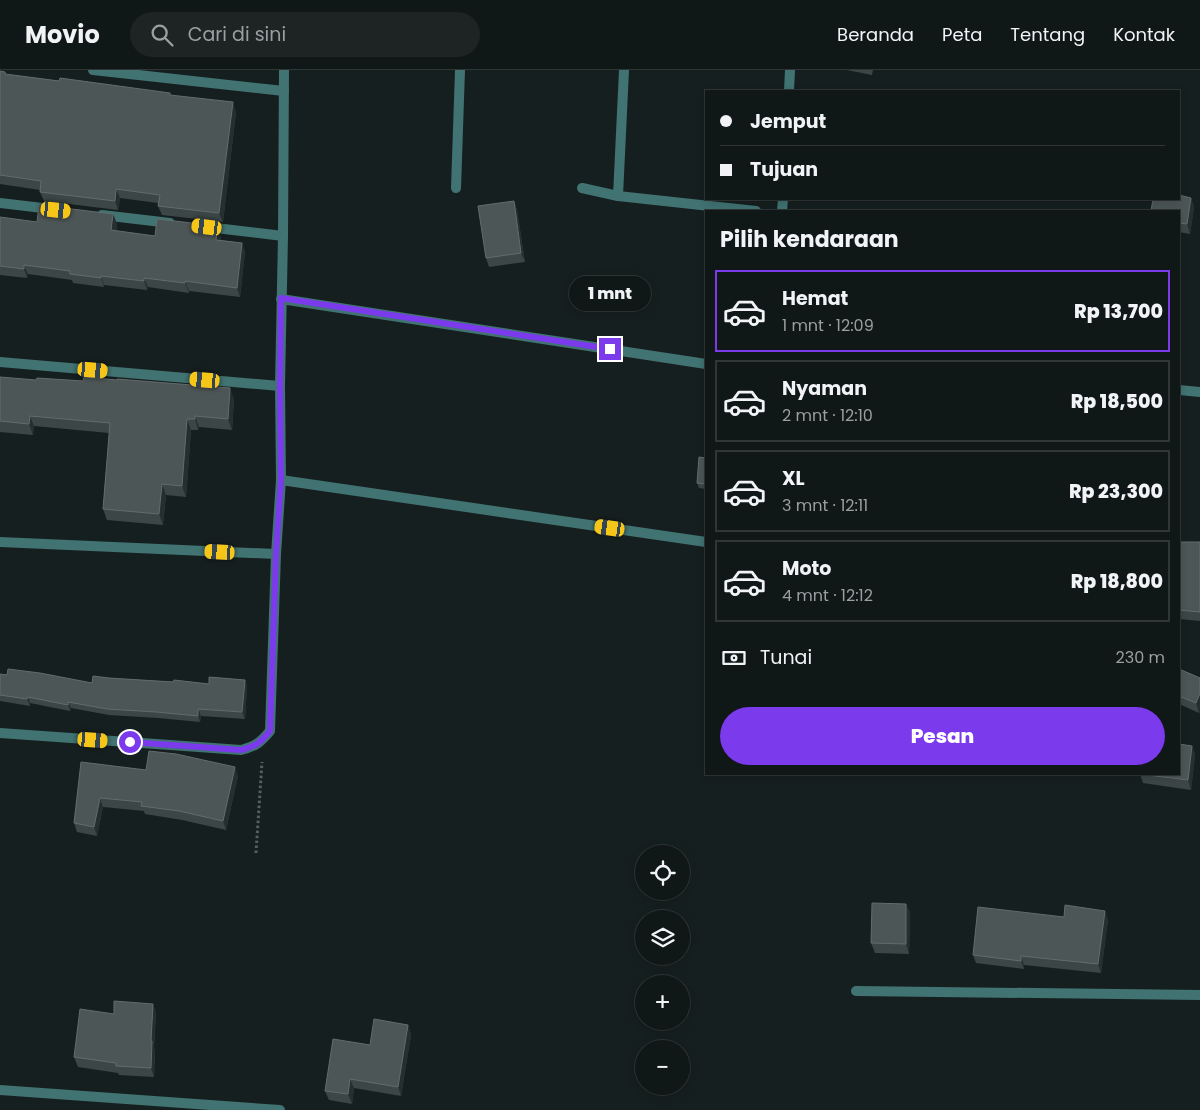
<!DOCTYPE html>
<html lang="id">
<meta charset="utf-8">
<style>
:root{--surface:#101717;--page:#1e2424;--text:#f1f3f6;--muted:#9c9fa1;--line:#303636;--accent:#7c3aed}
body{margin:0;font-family:Poppins,sans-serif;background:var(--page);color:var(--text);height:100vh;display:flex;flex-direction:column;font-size:19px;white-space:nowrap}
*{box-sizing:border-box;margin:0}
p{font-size:16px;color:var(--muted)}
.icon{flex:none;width:28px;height:28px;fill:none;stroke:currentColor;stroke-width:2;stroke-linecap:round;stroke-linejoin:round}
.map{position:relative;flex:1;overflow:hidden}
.panel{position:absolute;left:705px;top:140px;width:475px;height:565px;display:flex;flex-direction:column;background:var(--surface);border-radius:0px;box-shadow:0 2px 8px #0003,0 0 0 1px var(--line)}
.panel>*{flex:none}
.top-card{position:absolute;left:705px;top:20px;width:475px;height:110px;border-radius:0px;box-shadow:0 2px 8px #0003,0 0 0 1px var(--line);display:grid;align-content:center;height:110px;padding:0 15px;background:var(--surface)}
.controls{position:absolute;left:635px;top:775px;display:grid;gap:10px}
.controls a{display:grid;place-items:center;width:55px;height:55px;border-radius:50%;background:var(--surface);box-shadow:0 2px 8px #0003,0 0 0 1px var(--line);font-size:25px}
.end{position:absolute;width:22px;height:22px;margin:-11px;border:6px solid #7c3aed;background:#fff;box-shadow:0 0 0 2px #fff}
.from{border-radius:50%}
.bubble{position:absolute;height:35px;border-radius:18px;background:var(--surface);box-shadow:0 2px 8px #0003,0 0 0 1px var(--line);font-size:16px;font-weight:800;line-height:35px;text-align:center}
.car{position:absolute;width:15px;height:30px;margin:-15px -8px;border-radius:6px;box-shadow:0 0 4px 1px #0007;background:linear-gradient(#f5c518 24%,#345 0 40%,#f5c518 0 76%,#345 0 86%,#f5c518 0)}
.top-card b{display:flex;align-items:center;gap:18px;height:48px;font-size:19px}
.top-card b+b{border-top:1px solid var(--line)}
.top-card i{width:12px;height:12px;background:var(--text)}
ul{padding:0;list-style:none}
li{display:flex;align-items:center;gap:15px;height:82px;margin:0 10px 8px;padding:0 5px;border:2px solid var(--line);border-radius:0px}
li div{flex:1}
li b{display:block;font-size:19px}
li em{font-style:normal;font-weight:800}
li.active{border-color:var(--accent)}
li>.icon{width:45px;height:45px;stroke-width:1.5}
h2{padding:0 15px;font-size:22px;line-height:60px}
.pay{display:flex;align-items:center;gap:12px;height:55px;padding:0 15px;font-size:19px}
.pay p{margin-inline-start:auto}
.button{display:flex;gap:10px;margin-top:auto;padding:10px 15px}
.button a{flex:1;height:58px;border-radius:30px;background:var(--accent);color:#fff;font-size:20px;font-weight:800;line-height:58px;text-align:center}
header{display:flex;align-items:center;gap:30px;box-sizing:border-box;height:70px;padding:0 25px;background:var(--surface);border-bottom:1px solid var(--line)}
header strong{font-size:24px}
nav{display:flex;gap:28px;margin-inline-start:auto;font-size:18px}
.search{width:350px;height:45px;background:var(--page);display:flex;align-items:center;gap:12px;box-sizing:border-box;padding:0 18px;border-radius:28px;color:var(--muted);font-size:19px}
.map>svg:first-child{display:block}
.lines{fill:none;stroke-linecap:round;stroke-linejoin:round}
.path{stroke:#575f5f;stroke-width:3;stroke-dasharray:2.5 2.5;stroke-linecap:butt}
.minor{stroke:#407372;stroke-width:10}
.wall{fill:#3c4646}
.shaded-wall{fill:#262f2f}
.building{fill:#4d5656;stroke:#636c6c}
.route{stroke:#7c3aed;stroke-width:6}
</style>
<header>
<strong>Movio</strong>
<div class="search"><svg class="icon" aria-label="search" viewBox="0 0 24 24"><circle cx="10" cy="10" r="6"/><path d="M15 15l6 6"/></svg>Cari di sini</div>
<nav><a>Beranda</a><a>Peta</a><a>Tentang</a><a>Kontak</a></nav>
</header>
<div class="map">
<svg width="1200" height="1040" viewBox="0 0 1200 1040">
<rect width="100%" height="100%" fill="#161f1f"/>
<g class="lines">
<path class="path" d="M256 783 262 692"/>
<g class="minor">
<path d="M93 0 284 21"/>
<path d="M789 21 790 0"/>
<path d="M456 118 460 0"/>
<path d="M582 118 618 126 756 141"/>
<path d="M618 126 624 0"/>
<path d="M0 133 51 139"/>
<path d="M782 141 783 129"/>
<path d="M102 145 170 153"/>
<path d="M207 157 283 166"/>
<path d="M281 229 706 294"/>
<path d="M0 292 280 316"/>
<path d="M1179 320 1200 322"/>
<path d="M281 410 706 472"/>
<path d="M0 472 276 484"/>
<path d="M0 663 241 680C256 676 260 673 270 661L276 484 281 410 280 316 283 166 284 0"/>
<path d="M856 921 1200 925"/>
<path d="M0 1020 280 1040"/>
</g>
</g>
<g class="wall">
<path d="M847 0H873L872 5Z"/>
<path d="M0 1 5 2 6 4 170 25 236 42 223 152 162 145 158 136V133L120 128 118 140 44 131 40 122V120L0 114Z"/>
<path d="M1191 128 1194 137 1190 164 1179 162V141Z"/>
<path d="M514 131 517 140 525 192 489 197 486 188Z"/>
<path d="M113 144 117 154 116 161 155 166H221V170L242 173 245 182 240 227 189 221V223L148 217 147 220 104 215V217L73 213 72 210 28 204 27 208 0 205V147L37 152Z"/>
<path d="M0 307 234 329 232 360 199 357 198 360H191L186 427 166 425 163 455 107 450 103 439 109 363 34 356 33 365 0 362Z"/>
<path d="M706 388V419L699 418 697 413Z"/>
<path d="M1179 472H1200V551L1179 549Z"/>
<path d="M1179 599 1200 608V640L1199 643 1179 634Z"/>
<path d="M0 604 92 613 109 608 209 614 245 610 247 616 245 649 201 646 200 652 158 648 109 645 71 638 70 641 30 633V636L0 631Z"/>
<path d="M1192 676 1195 685 1191 720 1143 713 1140 704Z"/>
<path d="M81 692 146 700 238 706 226 760 182 750 145 744 144 741 103 737 97 766 77 762 74 753Z"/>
<path d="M906 834 910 843 909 884 875 883 871 873Z"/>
<path d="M1064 847 1108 850 1101 903 1024 895V899L976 893 973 885Z"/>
<path d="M153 934 156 943 154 978 155 981 154 1007 119 1005 118 1003 78 997 74 987 114 944Z"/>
<path d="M408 955 411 965 401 1026 354 1018 352 1034 329 1030 325 1021 370 975Z"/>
</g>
<g class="shaded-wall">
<path d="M233 32 236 42 223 152 219 143Z"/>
<path d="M116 119 120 128 118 140 115 131Z"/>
<path d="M1191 128 1194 137 1190 164 1187 154Z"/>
<path d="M514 131 517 140 525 192 521 183Z"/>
<path d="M113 144 117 154 115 169 111 160Z"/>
<path d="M218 156 221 166 220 179 216 170Z"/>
<path d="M242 173 245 182 240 227 237 218Z"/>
<path d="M24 195 28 204 27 208 24 199Z"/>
<path d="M101 206 104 215V217L101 208Z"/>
<path d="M144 208 148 217 147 220 144 211Z"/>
<path d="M185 211 189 221V223L185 213Z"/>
<path d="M230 318 234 329 232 360 228 349Z"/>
<path d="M30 346 34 356 33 365 29 354Z"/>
<path d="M195 346 199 357 198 360 195 349Z"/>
<path d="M187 349 191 360 186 427 182 416Z"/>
<path d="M162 414 166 425 163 455 159 444Z"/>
<path d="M245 610 247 616 245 649 242 642Z"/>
<path d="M1200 623V640L1199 643 1196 633Z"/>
<path d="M28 627 30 633V636L27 629Z"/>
<path d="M68 632 71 638 70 641 68 635Z"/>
<path d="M198 639 201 646 200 652 198 646Z"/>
<path d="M1192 676 1195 685 1191 720 1188 710Z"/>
<path d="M235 697 238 706 226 760 223 751Z"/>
<path d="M100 728 103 737 97 766 94 757Z"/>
<path d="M906 834 910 843 909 884 906 874Z"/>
<path d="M1105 841 1108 850 1101 903 1098 894Z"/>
<path d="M1021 886 1024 895V899L1021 891Z"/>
<path d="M153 934 156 943 154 978 155 981 154 1007 151 998V971Z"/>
<path d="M408 955 411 965 401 1026 398 1017Z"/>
<path d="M350 1009 354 1018 352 1034 348 1024Z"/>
</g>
<g class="building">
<path d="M0 1 5 2V4L59 11 60 8 170 23V25L233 32 219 143 158 136 160 125 116 119 115 131 40 122 41 111 0 105Z"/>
<path d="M1179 125 1191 128 1187 154 1179 153V141H1151L1153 129H1179Z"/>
<path d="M514 131 521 183 486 188 478 136Z"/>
<path d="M39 135 113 144 111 160 155 166 157 149 218 156 216 170 242 173 237 218 185 211V213L144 208V211L101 206V208L70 204V201L24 195V199L0 196V147L37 152Z"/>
<path d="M0 307 36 310 37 308 83 311 84 307 117 310V309L230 318 228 349 195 346V349H187L182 416 162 414 159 444 103 439 110 353 30 346 29 354 0 351Z"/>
<path d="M699 387 706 388V414L697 413Z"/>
<path d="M1179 472H1200V542L1179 540Z"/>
<path d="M8 599 40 603 92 613 93 606 109 608 173 612 174 610 209 614V607L245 610 242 642 198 639V646L156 642 107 639 68 632V635L28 627 27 629 0 625V604L7 605Z"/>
<path d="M1179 599 1200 608V623L1196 633 1179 626Z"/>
<path d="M1179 674 1192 676 1188 710 1139 704H1179Z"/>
<path d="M149 681 176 684 235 697 223 751 179 741 141 736 142 732 100 728 94 757 74 753 81 692 146 700Z"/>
<path d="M872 833 906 834V874L871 873Z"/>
<path d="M1065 835 1105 841 1098 894 1021 886V891L973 885 978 837 1064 847Z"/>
<path d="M114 931 153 934 151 971H152L151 998 116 996V993L74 987 80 939 114 944Z"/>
<path d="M374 949 408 955 398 1017 350 1009 348 1024 325 1021 333 969 370 975Z"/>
</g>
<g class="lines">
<path class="route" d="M130 672 241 680C256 676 260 673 270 661L276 484 281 410 280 316 281 228 610 279"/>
</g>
</svg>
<div class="controls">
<a><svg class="icon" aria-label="locate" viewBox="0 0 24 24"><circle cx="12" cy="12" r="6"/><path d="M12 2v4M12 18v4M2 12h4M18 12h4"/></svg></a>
<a><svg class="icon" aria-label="layers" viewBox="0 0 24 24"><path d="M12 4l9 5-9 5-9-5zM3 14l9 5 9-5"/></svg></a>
<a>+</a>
<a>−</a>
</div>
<i class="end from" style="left:130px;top:672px"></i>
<i class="end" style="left:610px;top:279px"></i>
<div class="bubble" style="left:569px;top:206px;width:82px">1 mnt</div>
<i class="car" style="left:56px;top:140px;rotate:96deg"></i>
<i class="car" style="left:207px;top:157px;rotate:277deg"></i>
<i class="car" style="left:93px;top:300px;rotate:95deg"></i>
<i class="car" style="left:205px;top:310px;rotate:275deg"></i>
<i class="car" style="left:610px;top:458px;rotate:278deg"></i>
<i class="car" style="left:220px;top:482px;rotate:273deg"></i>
<i class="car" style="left:93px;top:670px;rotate:94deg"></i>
<div class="top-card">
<b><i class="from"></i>Jemput</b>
<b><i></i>Tujuan</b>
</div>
<section class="panel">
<h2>Pilih kendaraan</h2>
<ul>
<li class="active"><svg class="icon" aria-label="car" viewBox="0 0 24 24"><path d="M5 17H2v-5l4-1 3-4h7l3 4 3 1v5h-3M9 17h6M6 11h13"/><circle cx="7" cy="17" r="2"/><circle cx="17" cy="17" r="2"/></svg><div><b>Hemat</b><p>1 mnt · 12:09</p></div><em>Rp 13,700</em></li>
<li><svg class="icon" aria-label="car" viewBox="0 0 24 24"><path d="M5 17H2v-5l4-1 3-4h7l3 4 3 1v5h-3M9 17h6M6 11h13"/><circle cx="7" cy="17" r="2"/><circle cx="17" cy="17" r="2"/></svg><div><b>Nyaman</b><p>2 mnt · 12:10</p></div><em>Rp 18,500</em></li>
<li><svg class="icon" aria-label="car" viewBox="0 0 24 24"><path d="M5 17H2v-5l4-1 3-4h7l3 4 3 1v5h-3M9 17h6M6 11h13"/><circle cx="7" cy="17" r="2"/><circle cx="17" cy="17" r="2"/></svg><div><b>XL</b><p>3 mnt · 12:11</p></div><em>Rp 23,300</em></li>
<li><svg class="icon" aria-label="car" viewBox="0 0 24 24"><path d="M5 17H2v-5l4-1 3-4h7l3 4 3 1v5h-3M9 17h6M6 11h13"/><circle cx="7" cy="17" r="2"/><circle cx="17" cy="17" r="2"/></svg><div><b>Moto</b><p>4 mnt · 12:12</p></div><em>Rp 18,800</em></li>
</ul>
<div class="pay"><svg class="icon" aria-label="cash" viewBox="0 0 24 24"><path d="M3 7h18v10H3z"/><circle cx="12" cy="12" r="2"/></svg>Tunai<p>230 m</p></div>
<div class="button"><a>Pesan</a></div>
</section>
</div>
